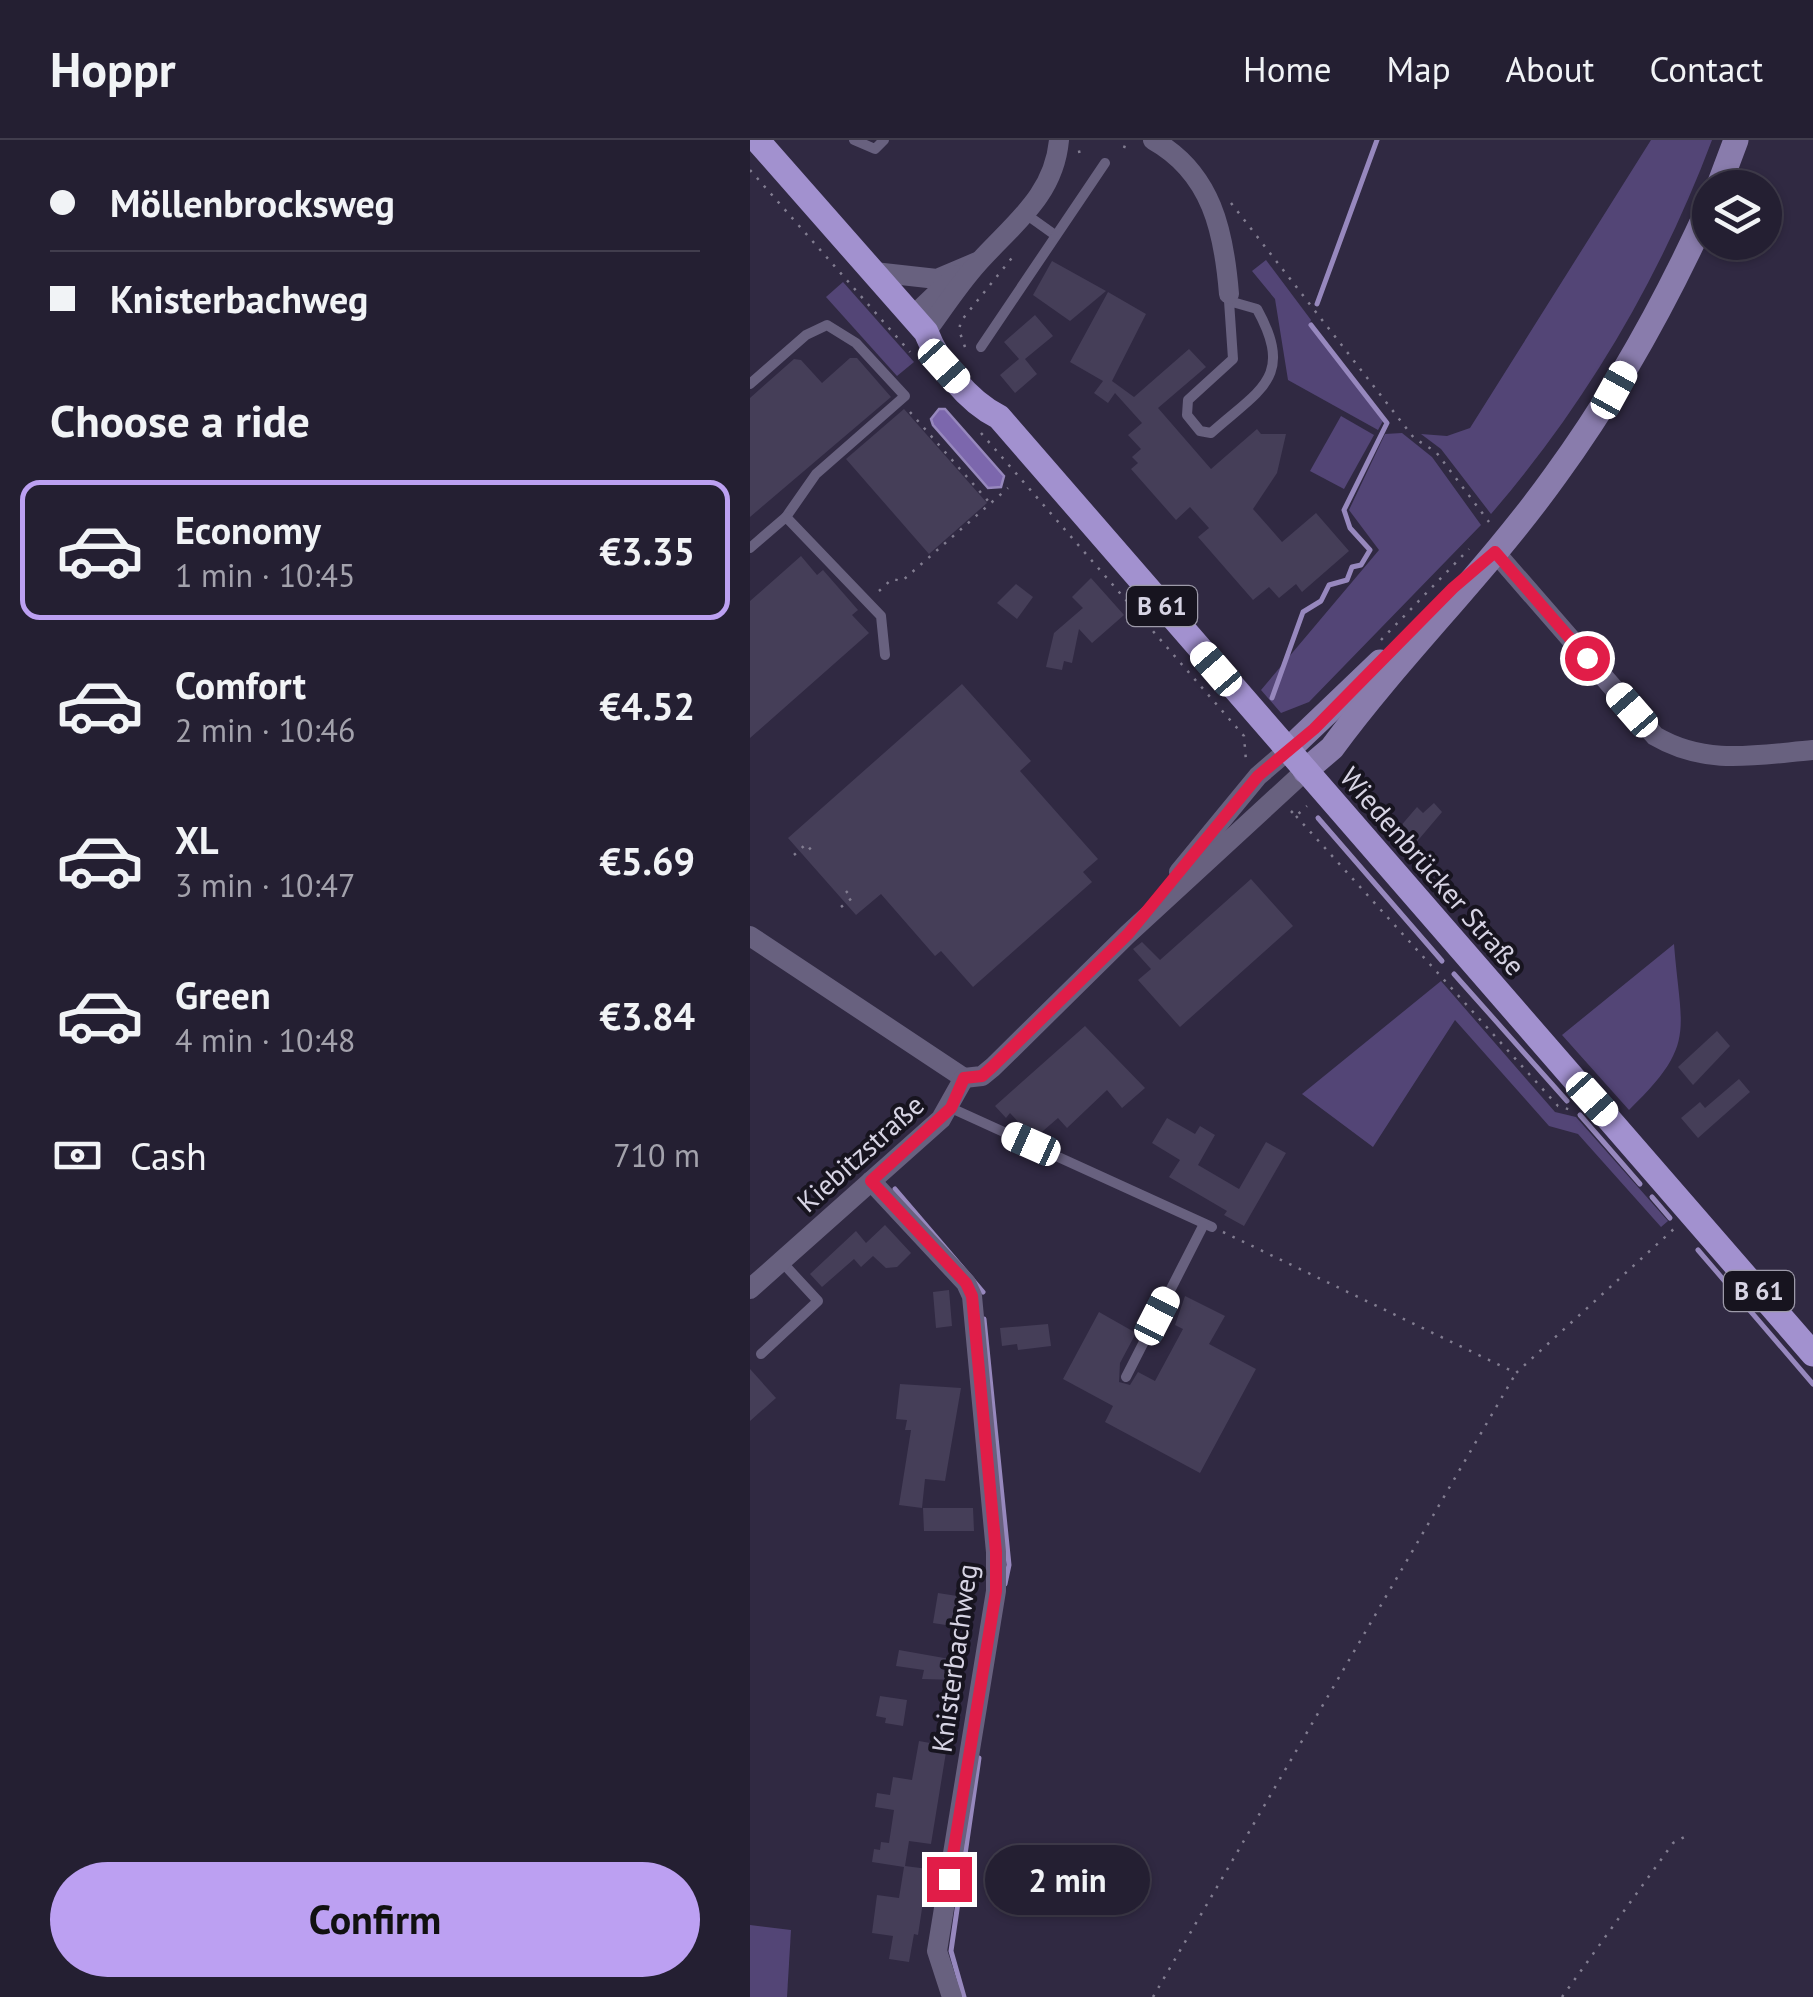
<!DOCTYPE html>
<meta charset="utf-8">
<style>
:root{--surface:#241f32;--page:#2c273a;--text:#f1f3f6;--muted:#a3a2ac;--line:#413d4d;--accent:#bca0f2}
body{margin:0;font-family:"PT Sans",sans-serif;background:var(--page);color:var(--text);height:100vh;display:flex;flex-direction:column;font-size:38px;white-space:nowrap}
*{box-sizing:border-box;margin:0}
p{font-size:32px;color:var(--muted)}
.icon{flex:none;width:55px;height:55px;fill:none;stroke:currentColor;stroke-width:2;stroke-linecap:round;stroke-linejoin:round}
.map{position:relative;flex:1;overflow:hidden}
.sheet{display:flex;flex-direction:column;background:var(--surface);width:750px}
.sheet>*{flex:none}
.banner{display:grid;align-content:center;height:220px;padding:0 50px;background:var(--surface)}
.controls{position:absolute;left:942px;top:30px;display:grid;gap:20px}
.controls a{display:grid;place-items:center;width:90px;height:90px;border-radius:50%;background:var(--surface);box-shadow:0 2px 8px #0004,0 0 0 2px var(--line);font-size:50px}
.end{position:absolute;width:45px;height:45px;margin:-22px;border:12px solid #e11d48;background:#fff;box-shadow:0 0 0 5px #fff}
.from{border-radius:50%}
.bubble{position:absolute;height:70px;border-radius:35px;background:var(--surface);box-shadow:0 2px 8px #0004,0 0 0 2px var(--line);font-size:32px;font-weight:600;line-height:70px;text-align:center}
.car{position:absolute;width:30px;height:60px;margin:-30px -15px;border-radius:12px;box-shadow:0 0 8px 2px #0007;background:linear-gradient(#fff 24%,#345 0 40%,#fff 0 76%,#345 0 86%,#fff 0)}
.banner b{display:flex;align-items:center;gap:35px;height:95px;font-size:38px}
.banner b+b{border-top:2px solid var(--line)}
.banner i{width:25px;height:25px;background:var(--text)}
ul{padding:0;list-style:none}
li{display:flex;align-items:center;gap:30px;height:140px;margin:0 20px 15px;padding:0 30px;border:5px solid transparent;border-radius:20px}
li div{flex:1}
li b{display:block;font-size:38px}
li em{font-style:normal;font-weight:600}
li.current{border-color:var(--accent)}
li>.icon{width:90px;height:90px;stroke-width:1.5}
h2{padding:0 50px;font-size:45px;line-height:120px}
.pay{display:flex;align-items:center;gap:25px;height:110px;padding:0 50px;font-size:38px}
.pay p{margin-inline-start:auto}
.cta{display:flex;gap:20px;margin-top:auto;padding:20px 50px}
.cta a{flex:1;height:115px;border-radius:60px;background:var(--accent);color:#111;font-size:40px;font-weight:600;line-height:115px;text-align:center}
header{display:flex;align-items:center;gap:60px;box-sizing:border-box;height:140px;padding:0 50px;background:var(--surface);border-bottom:2px solid var(--line)}
header strong{font-size:48px}
nav{display:flex;gap:55px;margin-inline-start:auto;font-size:35px}
main{display:flex;flex:1;min-height:0}
.map>svg:first-child{display:block}
.green{fill:#534576}
.water{fill:#7c67ad;stroke:#9788be;stroke-width:2.5}
.lines{fill:none;stroke-linecap:round;stroke-linejoin:round}
.stream{stroke:#9788be;stroke-width:5}
.building{fill:#453e58}
.path{stroke:#827d91;stroke-width:2.5;stroke-dasharray:2.5 8;stroke-linecap:butt}
.lane{stroke:#68617f;stroke-width:10}
.street{stroke:#68617f;stroke-width:20}
.secondary{stroke:#897cac;stroke-width:25}
.primary{stroke:#a291cf;stroke-width:25}
.route{stroke:#e11d48;stroke-width:12}
.labels{text-anchor:middle;dominant-baseline:central;stroke-width:8;stroke-linejoin:round;paint-order:stroke}
.shield{fill:#17141f;stroke:#9d9aa9;stroke-width:2.5}
.shield-label{font-size:25px;font-weight:bold;fill:#d7d4e4}
.street-label{font-size:28px;fill:#d7d4e4;stroke:#17141f}
</style>
<header>
<strong>Hoppr</strong>
<nav><a>Home</a><a>Map</a><a>About</a><a>Contact</a></nav>
</header>
<main>
<section class="sheet">
<div class="banner">
<b><i class="from"></i>Möllenbrocksweg</b>
<b><i></i>Knisterbachweg</b>
</div>
<h2>Choose a ride</h2>
<ul>
<li class="current"><svg class="icon" aria-label="car" viewBox="0 0 24 24"><path d="M5 17H2v-5l4-1 3-4h7l3 4 3 1v5h-3M9 17h6M6 11h13"/><circle cx="7" cy="17" r="2"/><circle cx="17" cy="17" r="2"/></svg><div><b>Economy</b><p>1 min · 10:45</p></div><em>€3.35</em></li>
<li><svg class="icon" aria-label="car" viewBox="0 0 24 24"><path d="M5 17H2v-5l4-1 3-4h7l3 4 3 1v5h-3M9 17h6M6 11h13"/><circle cx="7" cy="17" r="2"/><circle cx="17" cy="17" r="2"/></svg><div><b>Comfort</b><p>2 min · 10:46</p></div><em>€4.52</em></li>
<li><svg class="icon" aria-label="car" viewBox="0 0 24 24"><path d="M5 17H2v-5l4-1 3-4h7l3 4 3 1v5h-3M9 17h6M6 11h13"/><circle cx="7" cy="17" r="2"/><circle cx="17" cy="17" r="2"/></svg><div><b>XL</b><p>3 min · 10:47</p></div><em>€5.69</em></li>
<li><svg class="icon" aria-label="car" viewBox="0 0 24 24"><path d="M5 17H2v-5l4-1 3-4h7l3 4 3 1v5h-3M9 17h6M6 11h13"/><circle cx="7" cy="17" r="2"/><circle cx="17" cy="17" r="2"/></svg><div><b>Green</b><p>4 min · 10:48</p></div><em>€3.84</em></li>
</ul>
<div class="pay"><svg class="icon" aria-label="cash" viewBox="0 0 24 24"><path d="M3 7h18v10H3z"/><circle cx="12" cy="12" r="2"/></svg>Cash<p>710 m</p></div>
<div class="cta"><a>Confirm</a></div>
</section>
<div class="map">
<svg width="1063" height="1857" viewBox="0 0 1063 1857">
<rect width="100%" height="100%" fill="#302942"/>
<g class="green">
<path d="M901 0H962C911 136 836 264 741 374L691 309 671 294 697 296 720 288Z"/>
<path d="M516 120 561 180 559 185 633 281 628 290 538 240 525 159 502 131Z"/>
<path d="M93 142 164 222 147 236 76 157Z"/>
<path d="M591 276 624 295 594 349 560 331Z"/>
<path d="M652 293 682 317 731 385 559 562 531 573 511 550 629 410 599 370 635 294Z"/>
<path d="M924 804C931 893 947 904 879 970L812 895Z"/>
<path d="M691 841 805 972 826 977 918 1081 911 1087 828 994 799 986 705 880 623 1007 552 954Z"/>
<path d="M0 1785 41 1790 37 1857H0Z"/>
</g>
<path class="water" d="M189 269H195L254 336 251 347 238 348 183 285 181 279Z"/>
<g class="lines">
<g class="stream">
<path d="M567 164 627 0"/>
<path d="M522 558 553 472 571 461 579 445 597 440 602 427 611 425 620 410 600 388 594 370 637 283 561 185"/>
<path d="M568 678 692 821"/>
<path d="M704 834 817 961"/>
<path d="M830 975 890 1044"/>
<path d="M145 1049 233 1152"/>
<path d="M902 1057 920 1078"/>
<path d="M948 1110 1063 1244"/>
<path d="M234 1179 259 1425 255 1444"/>
<path d="M214 1857 201 1811 229 1618"/>
</g>
</g>
<g class="building">
<path d="M302 121 356 151 320 181 283 155Z"/>
<path d="M358 152 396 174 362 241 384 257 439 209 456 227 408 268 461 329 507 289 511 294H536L527 333 503 369 532 402 566 373 599 411 552 452 546 444 529 458 519 447 503 460 448 397 459 388 440 367 426 380 381 329 388 323 382 317 391 309 378 295 392 283 365 253 358 263 344 253 353 241 320 222Z"/>
<path d="M285 175 303 196 275 219 287 234 265 253 250 235 269 219 254 202Z"/>
<path d="M100 218H107L141 257 0 377V258L44 219 51 220 72 243Z"/>
<path d="M154 269 237 363 179 414 96 319Z"/>
<path d="M51 416 67 435 73 430 108 470 102 475 119 493 0 598V461Z"/>
<path d="M341 438 374 475 342 503 329 489 322 523 314 521 312 530 296 527 304 493 333 468 322 457Z"/>
<path d="M266 444 283 457 267 479 247 463Z"/>
<path d="M212 544 281 621 270 631 348 719 333 732 342 742 223 847 191 811 185 816 131 754 106 775 38 698Z"/>
<path d="M684 663 692 672 664 705 649 688 667 667 673 673Z"/>
<path d="M501 739 543 786 430 887 388 840 401 829 383 809 392 802 410 820Z"/>
<path d="M335 886 395 948 372 968 357 950 317 988 308 978 286 997 279 994 260 973 256 978 245 966Z"/>
<path d="M967 891 980 906 943 945 928 927Z"/>
<path d="M989 939 1000 952 948 998 931 978 950 962 955 968Z"/>
<path d="M417 978 445 994 450 986 465 995 448 1025 489 1049 516 1002 536 1013 494 1086 474 1075 477 1071 419 1037 430 1020 402 1003Z"/>
<path d="M135 1085 161 1113 147 1127 136 1128 123 1116 111 1127 104 1119 72 1147 60 1134 106 1091 116 1103Z"/>
<path d="M199 1150 202 1186 186 1188 183 1152Z"/>
<path d="M435 1156 475 1176 459 1204 506 1229 450 1333 355 1282 363 1266 313 1239 349 1172 386 1193 370 1223 369 1242 380 1245 388 1232 405 1241 433 1189 425 1185Z"/>
<path d="M298 1184 301 1206 268 1210 267 1204 252 1206 250 1188Z"/>
<path d="M0 1229 26 1258 0 1281Z"/>
<path d="M150 1244 211 1248 195 1341 175 1339 172 1368 149 1365 161 1290H155L157 1280 146 1279Z"/>
<path d="M173 1368H223L224 1391H174Z"/>
<path d="M188 1453 220 1458 215 1488 183 1483Z"/>
<path d="M149 1510 211 1521 208 1540 172 1539 174 1530 146 1526Z"/>
<path d="M130 1556 157 1560 153 1586 135 1583 136 1578 126 1576Z"/>
<path d="M169 1601 197 1606 181 1704 159 1701 155 1726 178 1729 168 1795 164 1794 159 1822 139 1819 143 1796 122 1793 127 1755 149 1758 154 1727 122 1722 124 1709 130 1710 131 1702 139 1703 144 1670 125 1667 127 1653 140 1655 143 1637 162 1640Z"/>
</g>
<g class="lines">
<g class="path">
<path d="M374 8 375 5"/>
<path d="M328 12 337 10"/>
<path d="M0 30 160 212"/>
<path d="M481 63 664 298 686 312 739 382"/>
<path d="M215 207 209 190 211 181 265 114"/>
<path d="M160 272 239 362"/>
<path d="M231 293 494 596 496 621"/>
<path d="M129 451 142 439 152 441 258 348"/>
<path d="M631 500 719 409"/>
<path d="M541 671 546 676 557 666"/>
<path d="M546 676 808 966 821 970"/>
<path d="M44 715 56 704 62 711"/>
<path d="M91 767 102 758 96 751"/>
<path d="M473 1092 766 1233 926 1087"/>
<path d="M403 1857 766 1233"/>
<path d="M812 1857 923 1703 940 1694"/>
</g>
<g class="lane">
<path d="M104 0 125 9 134 0"/>
<path d="M277 75 305 95"/>
<path d="M479 155V161L483 219 438 260 437 275 450 291 461 293C510 249 545 238 507 169L479 161"/>
<path d="M231 207 355 23"/>
<path d="M0 244 56 195 77 185 106 203 155 256 66 334 36 377"/>
<path d="M0 408 36 377 131 476 135 515"/>
<path d="M201 968 462 1087"/>
<path d="M11 1214 68 1161 31 1121"/>
<path d="M376 1237 454 1084"/>
</g>
<g class="street">
<path d="M403 0C462 33 474 92 479 154"/>
<path d="M124 132 187 139 227 122"/>
<path d="M162 177 206 135"/>
<path d="M176 192C193 169 209 144 228 123 263 84 304 56 309 0"/>
<path d="M745 412 905 596C956 626 1006 615 1063 610"/>
<path d="M429 732 508 636 537 611"/>
<path d="M0 796 214 938"/>
<path d="M214 938 232 936 243 927 378 794 555 631"/>
<path d="M121 1041 216 1143 222 1156 246 1412V1451L187 1811 202 1857"/>
<path d="M0 1149 191 979 214 938"/>
</g>
<g class="secondary">
<path d="M968 48 986 0"/>
<path d="M537 611 630 522"/>
<path d="M555 631 582 608C652 513 737 431 805 336 867 251 917 160 960 65"/>
</g>
<path class="primary" d="M7 0 176 192C189 225 217 261 249 277L1063 1214"/>
</g>
<g class="lines">
<path class="route" d="M199 1739 246 1451V1412L222 1156 216 1143 121 1041 201 968 214 938 232 936 242 927 378 794 508 636 564 589 703 448 745 412 837 518"/>
</g>
<g class="labels">
<g class="shield">
<rect x="377" y="446" width="70" height="40" rx="8"/>
<rect x="974" y="1131" width="70" height="40" rx="8"/>
</g>
<g class="shield-label">
<text x="412" y="466">B 61</text>
<text x="1009" y="1151">B 61</text>
</g>
<g class="street-label">
<text transform="translate(683 731) rotate(49)">Wiedenbrücker Straße</text>
<text transform="translate(110 1013) rotate(-42)">Kiebitzstraße</text>
<text transform="translate(204 1518) rotate(-82)">Knisterbachweg</text>
</g>
</g>
</svg>
<div class="controls">
<a><svg class="icon" aria-label="layers" viewBox="0 0 24 24"><path d="M12 4l9 5-9 5-9-5zM3 14l9 5 9-5"/></svg></a>
</div>
<i class="end from" style="left:837px;top:518px"></i>
<i class="end" style="left:199px;top:1739px"></i>
<div class="bubble" style="left:235px;top:1705px;width:165px">2 min</div>
<i class="car" style="left:194px;top:226px;rotate:138deg"></i>
<i class="car" style="left:864px;top:250px;rotate:29deg"></i>
<i class="car" style="left:466px;top:529px;rotate:319deg"></i>
<i class="car" style="left:882px;top:570px;rotate:319deg"></i>
<i class="car" style="left:842px;top:959px;rotate:138deg"></i>
<i class="car" style="left:281px;top:1004px;rotate:294deg"></i>
<i class="car" style="left:407px;top:1176px;rotate:27deg"></i>
</div>
</main>
